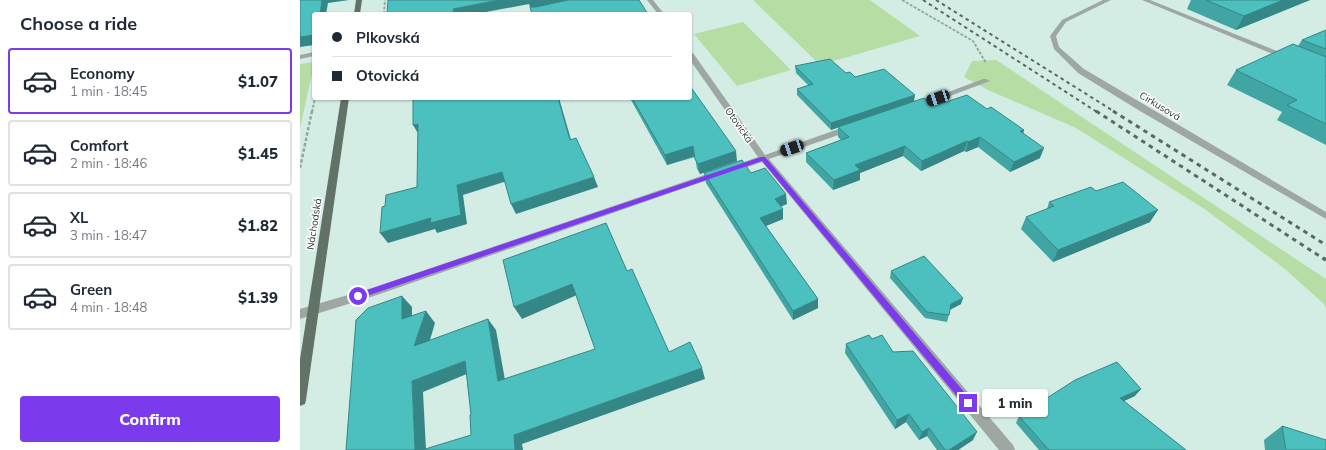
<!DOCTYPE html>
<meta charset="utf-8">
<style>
:root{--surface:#fff;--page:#f2f2f3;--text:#1f2937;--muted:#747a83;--line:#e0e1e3;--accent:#7c3aed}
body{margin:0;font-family:Mulish,sans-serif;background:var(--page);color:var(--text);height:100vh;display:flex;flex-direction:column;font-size:15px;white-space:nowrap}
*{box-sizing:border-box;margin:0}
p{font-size:13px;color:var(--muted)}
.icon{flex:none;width:22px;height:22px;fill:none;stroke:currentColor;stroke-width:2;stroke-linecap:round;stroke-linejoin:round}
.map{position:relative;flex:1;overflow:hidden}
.side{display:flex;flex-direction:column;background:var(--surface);width:300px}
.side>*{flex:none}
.top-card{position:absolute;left:12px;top:12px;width:380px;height:88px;border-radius:4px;box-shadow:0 1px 3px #0004;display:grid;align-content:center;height:88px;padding:0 20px;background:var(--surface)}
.end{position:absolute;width:18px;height:18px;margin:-9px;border:5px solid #7c3aed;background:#fff;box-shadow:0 0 0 2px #fff}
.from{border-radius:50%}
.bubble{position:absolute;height:28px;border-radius:4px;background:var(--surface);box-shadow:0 1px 3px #0004;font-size:13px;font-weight:800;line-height:28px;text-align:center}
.car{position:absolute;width:12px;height:24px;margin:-12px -6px;border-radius:5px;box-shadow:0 0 3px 1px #0007;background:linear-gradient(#222 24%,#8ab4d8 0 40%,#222 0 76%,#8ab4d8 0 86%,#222 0)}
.top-card b{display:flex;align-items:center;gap:14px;height:38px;font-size:15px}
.top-card b+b{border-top:1px solid var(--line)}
.top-card i{width:10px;height:10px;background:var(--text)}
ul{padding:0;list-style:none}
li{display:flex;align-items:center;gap:12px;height:66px;margin:0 8px 6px;padding:0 12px;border:2px solid var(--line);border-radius:4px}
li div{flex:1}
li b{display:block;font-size:15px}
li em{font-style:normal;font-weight:800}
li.current{border-color:var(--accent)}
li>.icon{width:36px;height:36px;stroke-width:1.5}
h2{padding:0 20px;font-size:18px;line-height:48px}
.primary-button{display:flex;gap:8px;margin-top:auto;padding:8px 20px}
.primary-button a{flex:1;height:46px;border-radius:4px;background:var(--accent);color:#fff;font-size:16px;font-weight:800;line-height:46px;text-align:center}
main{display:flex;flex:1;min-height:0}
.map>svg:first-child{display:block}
.green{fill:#b6dea4}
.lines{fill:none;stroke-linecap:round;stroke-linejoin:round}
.path-far1{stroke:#93a7a1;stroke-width:2;stroke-dasharray:3 1.5;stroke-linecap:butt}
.path{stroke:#93a7a1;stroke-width:2.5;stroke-dasharray:3.5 2;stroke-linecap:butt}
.minor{fill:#9ea7a1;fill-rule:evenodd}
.major{fill:#627267;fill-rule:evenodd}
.rail-far2{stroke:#5b6965;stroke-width:2;stroke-dasharray:3.5 3.5;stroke-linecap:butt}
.rail-far1{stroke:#5b6965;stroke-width:3;stroke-dasharray:4.5 4.5;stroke-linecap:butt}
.rail{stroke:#5b6965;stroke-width:3.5;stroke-dasharray:6 6;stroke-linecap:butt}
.wall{fill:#41a5a4}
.shaded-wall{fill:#358686}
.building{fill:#4cc0bf;stroke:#358686}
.route{fill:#7c3aed}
.labels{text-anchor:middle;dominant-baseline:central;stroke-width:3;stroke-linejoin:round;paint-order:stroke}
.street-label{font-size:10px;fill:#2b3532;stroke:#fff}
</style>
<main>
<section class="side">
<h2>Choose a ride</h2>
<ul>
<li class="current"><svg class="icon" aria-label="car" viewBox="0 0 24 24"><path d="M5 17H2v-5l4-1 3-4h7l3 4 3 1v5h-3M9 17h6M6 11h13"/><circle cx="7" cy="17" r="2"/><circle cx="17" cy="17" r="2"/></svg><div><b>Economy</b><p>1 min · 18:45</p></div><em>$1.07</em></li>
<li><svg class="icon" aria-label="car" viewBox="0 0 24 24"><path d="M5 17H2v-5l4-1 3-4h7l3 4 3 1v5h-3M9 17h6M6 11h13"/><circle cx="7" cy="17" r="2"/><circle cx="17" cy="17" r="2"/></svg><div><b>Comfort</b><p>2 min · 18:46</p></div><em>$1.45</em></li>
<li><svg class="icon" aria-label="car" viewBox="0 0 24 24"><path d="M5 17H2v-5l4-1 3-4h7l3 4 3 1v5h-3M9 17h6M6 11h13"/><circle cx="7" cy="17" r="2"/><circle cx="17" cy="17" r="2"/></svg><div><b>XL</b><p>3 min · 18:47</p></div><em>$1.82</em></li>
<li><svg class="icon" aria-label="car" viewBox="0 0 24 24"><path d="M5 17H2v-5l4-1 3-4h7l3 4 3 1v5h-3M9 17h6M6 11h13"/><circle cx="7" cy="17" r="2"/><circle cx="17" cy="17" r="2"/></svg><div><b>Green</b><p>4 min · 18:48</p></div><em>$1.39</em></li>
</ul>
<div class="primary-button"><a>Confirm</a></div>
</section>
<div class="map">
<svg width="1026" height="450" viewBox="0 0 1026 450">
<rect width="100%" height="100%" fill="#d3ede5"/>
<g class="green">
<path d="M453 0H570L620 36 520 65Z"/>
<path d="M443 22 491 70 437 86 394 34Z"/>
<path d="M696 60 1026 279V308L1024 304 985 269 906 210 776 128 688 90 664 77 672 61Z"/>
<path d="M14 62V65L0 128V64Z"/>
</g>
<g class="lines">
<g class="path-far1">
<path d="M602 0 673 41 686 63"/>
<path d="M84 14 85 0"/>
<path d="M12 112 15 98"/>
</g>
<path class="path" d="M0 168 12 111"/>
<g class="minor">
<path d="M347 0H353L364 14H358Z"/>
<path d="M803 0H811L766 22 756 36 759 47 784 69 1026 212V219L840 111 778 73 754 49 750 36 762 20Z"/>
<path d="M842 0H850L992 57 991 59H985Z"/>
<path d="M14 52V56L0 59V55Z"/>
<path d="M390 53H393L465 155 547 126H553L554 128 553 130 469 159 713 445 715 450H699L462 162 436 171H430L428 169 430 167 458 157 390 60Z"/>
<path d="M683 79H686L690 81 618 108H612L611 106Z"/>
<path d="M416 171 419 172 421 174 419 176 77 295 0 319V309L72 288Z"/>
</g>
<g class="major">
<path d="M56 0H62L60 14H54Z"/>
<path d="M41 98H49L6 400 5 404 0 406V359Z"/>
</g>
<g class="rail-far2">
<path d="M623 0 797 112"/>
<path d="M636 0 815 112"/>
</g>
<g class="rail-far1">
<path d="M796 111 1024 259"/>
<path d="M813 111 1026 245"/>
</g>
<path class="rail" d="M1023 258 1026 260"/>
</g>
<g class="wall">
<path d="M891 0H1010L936 30 887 9Z"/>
<path d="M1026 30V145L977 120 982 112 927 85 936 70 998 46 1002 40Z"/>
<path d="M495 66 546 73 614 101 634 106 687 109 724 130 723 134 740 158 710 172 678 147 666 152 664 151 621 171 603 156 560 173V180L533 190 506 162V153L541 140 538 137V127L531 130 497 95V89L508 85 496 73Z"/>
<path d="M330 98H390L437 161 400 174 397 169 395 157 367 165 331 100Z"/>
<path d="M404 173H451L487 204 481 206 483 219 466 226 518 299V308L493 320 406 183Z"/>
<path d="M796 191 850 222 753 262 721 229 726 217 747 209 749 202Z"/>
<path d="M591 271 661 304 650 310 647 322 625 318 590 278Z"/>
<path d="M572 339 593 352 673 440 658 450H637L627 436 619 440 606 422 595 429 545 353 546 344Z"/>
<path d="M835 396 824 401 886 450H739L716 423 719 416Z"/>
<path d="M982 426 1026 450H965L964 440Z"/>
</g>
<g class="shaded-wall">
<path d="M22 0H49L28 3 26 14H20Z"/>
<path d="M199 0H283L231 10 229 4 175 14H154L153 9Z"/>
<path d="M983 0H1010L936 30 944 16Z"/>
<path d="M14 35V45L0 47V37Z"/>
<path d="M615 95 614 101 531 130V123Z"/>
<path d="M258 98H259L274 150 270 140Z"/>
<path d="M118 124 119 135 113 125Z"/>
<path d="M724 130 721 139 720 131Z"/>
<path d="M680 137 678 147 666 152 668 142Z"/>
<path d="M667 141 664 151 621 171 622 161Z"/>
<path d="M393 146 395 156 367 165 365 155Z"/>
<path d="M605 146 603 156 560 173V180L533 190 534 180 555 165Z"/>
<path d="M744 148 740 158 710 172 714 162Z"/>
<path d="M436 151 437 161 400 174 398 164Z"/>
<path d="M202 172 207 181 163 195 167 224 137 233 135 229 88 243 80 233 157 185Z"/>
<path d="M294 177 298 187 216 214 211 204Z"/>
<path d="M486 194 487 204 475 209V199Z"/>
<path d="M483 209V219L461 228 460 218Z"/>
<path d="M858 210 850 222 753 262 758 250Z"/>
<path d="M272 284 277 295 222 319 214 307Z"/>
<path d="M102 296 112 307V331L102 319Z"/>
<path d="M663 298 661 304 649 310 651 304Z"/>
<path d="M518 299V308L493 320V311Z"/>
<path d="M126 311 135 323 125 357 114 346Z"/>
<path d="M188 319 196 330 207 391 198 381Z"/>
<path d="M165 361 174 371 123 392 126 450H115L112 381Z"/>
<path d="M402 368 405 379 222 444 223 450H215L214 435Z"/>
<path d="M841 389 835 396 815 405 820 398Z"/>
<path d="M609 414 606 422 595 429 597 420Z"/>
<path d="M629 428 627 436 619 440 622 432Z"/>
<path d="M677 432 673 440 658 450H649Z"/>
</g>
<g class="building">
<path d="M0 0H22L20 14H14V35L0 37Z"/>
<path d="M88 0H199L153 9 154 14H87Z"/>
<path d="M228 0H235L228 1Z"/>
<path d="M268 0H339L348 14H232L230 7H236Z"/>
<path d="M906 0H983L944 16Z"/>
<path d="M1026 30V49L1002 40Z"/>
<path d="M993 44 1026 57V76H1025H1026V124L987 105 997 100 936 70Z"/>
<path d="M530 59 546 73 550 72 555 77 584 69 615 95 531 123 497 89 513 84 495 66Z"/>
<path d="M390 86 436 151 398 164 395 159 393 146 365 155 332 98H390Z"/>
<path d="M667 95 687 109 691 107 724 130 720 131 744 148 714 162 680 137 668 142 667 141 622 161 605 146 555 165 560 170 534 180 506 153 549 137 538 127 624 98 634 106Z"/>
<path d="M113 98H258L270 140 276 138 294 177 211 204 202 172 157 185 161 215 130 223 131 218 80 233 82 207 85 206 86 195 117 187 118 124 113 125Z"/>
<path d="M442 160 451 173 465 168 486 194 475 199 483 209 460 218 518 299 493 311 404 173Z"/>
<path d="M823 182 858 210 758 250 726 217 754 206 749 202 791 187 796 191Z"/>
<path d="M306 223 327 271 332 269 369 352 390 342 402 368 214 435 215 450H122L171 435 170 415H171L165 361 112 381 115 450H46L56 320 68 308 102 296V319L126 311 114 346 188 319 198 381 295 349 272 284 214 307 203 260Z"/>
<path d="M624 256 663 298 651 304 649 315 627 312 591 271Z"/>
<path d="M569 335 572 339 582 335 593 352 613 351 677 432 649 450H645L629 428 622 432 609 414 597 420 546 344Z"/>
<path d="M817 362 841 389 820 398 886 450H749L719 416 775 380Z"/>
<path d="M982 426 1026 440V450H986Z"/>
</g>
<path class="route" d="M461 157H465L671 400 673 403 671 406H665L462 161 58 299 54 296 55 294Z"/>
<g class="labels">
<g class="street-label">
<text transform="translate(860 106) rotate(31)">Cirkusová</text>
<text transform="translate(439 125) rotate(55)">Otovická</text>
<text transform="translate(14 224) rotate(-81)">Náchodská</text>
</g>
</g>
</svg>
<i class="end from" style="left:58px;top:296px"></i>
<i class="end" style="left:668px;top:403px"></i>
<div class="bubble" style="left:682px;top:389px;width:66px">1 min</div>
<i class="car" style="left:638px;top:98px;rotate:251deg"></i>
<i class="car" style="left:492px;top:148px;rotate:251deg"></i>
<div class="top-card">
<b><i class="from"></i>Plkovská</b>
<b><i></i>Otovická</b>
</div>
</div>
</main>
